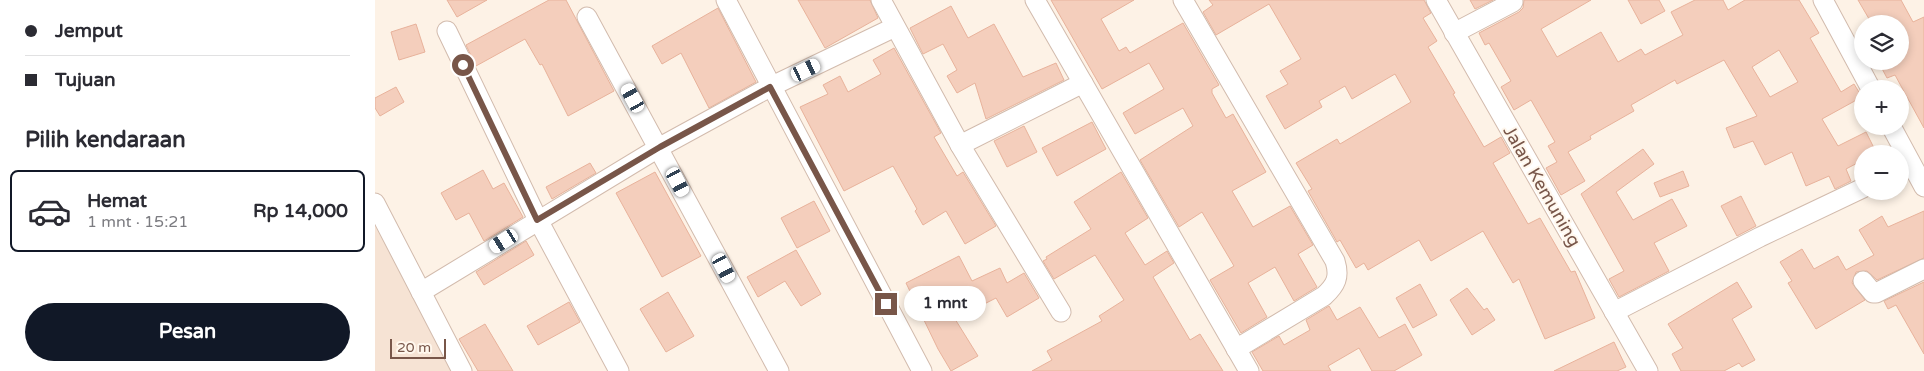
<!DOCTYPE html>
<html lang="id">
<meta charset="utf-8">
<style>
:root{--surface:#fff;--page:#f2f2f3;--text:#2b2b33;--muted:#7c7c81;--line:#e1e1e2;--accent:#111827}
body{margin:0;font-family:"Varela Round",sans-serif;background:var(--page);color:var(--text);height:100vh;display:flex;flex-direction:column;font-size:19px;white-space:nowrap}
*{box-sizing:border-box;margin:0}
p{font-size:16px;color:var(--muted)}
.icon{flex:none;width:28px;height:28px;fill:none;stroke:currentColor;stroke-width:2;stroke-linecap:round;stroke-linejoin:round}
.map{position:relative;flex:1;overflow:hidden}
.panel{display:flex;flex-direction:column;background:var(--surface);width:375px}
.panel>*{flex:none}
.top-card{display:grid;align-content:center;height:110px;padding:0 25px;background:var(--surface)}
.fabs{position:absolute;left:1479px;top:15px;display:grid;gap:10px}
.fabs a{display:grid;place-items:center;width:55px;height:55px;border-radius:50%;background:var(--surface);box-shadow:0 2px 8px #0003;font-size:25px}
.scale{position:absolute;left:15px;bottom:12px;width:56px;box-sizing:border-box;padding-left:5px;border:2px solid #785649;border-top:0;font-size:14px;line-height:18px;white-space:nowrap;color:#785649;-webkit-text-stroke:4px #fff7ed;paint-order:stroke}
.end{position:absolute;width:22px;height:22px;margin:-11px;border:6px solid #785649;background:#fff;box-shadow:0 0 0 2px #fff}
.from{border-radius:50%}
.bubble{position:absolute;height:35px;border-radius:18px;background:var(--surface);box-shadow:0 2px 8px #0003;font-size:16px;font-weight:800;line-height:35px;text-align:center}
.car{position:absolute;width:15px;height:30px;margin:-15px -8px;border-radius:6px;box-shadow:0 0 4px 1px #0007;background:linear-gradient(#fff 24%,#345 0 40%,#fff 0 76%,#345 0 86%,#fff 0)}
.top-card b{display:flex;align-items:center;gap:18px;height:48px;font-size:19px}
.top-card b+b{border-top:1px solid var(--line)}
.top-card i{width:12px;height:12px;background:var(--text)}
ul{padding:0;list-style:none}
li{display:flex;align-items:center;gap:15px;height:82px;margin:0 10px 8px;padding:0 15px;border:2px solid transparent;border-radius:8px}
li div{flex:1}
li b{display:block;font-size:19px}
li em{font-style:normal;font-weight:800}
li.selected{border-color:var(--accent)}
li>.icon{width:45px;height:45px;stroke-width:1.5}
h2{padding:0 25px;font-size:22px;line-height:60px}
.action{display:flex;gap:10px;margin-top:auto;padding:10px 25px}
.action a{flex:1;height:58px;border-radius:30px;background:var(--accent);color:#fff;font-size:20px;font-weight:800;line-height:58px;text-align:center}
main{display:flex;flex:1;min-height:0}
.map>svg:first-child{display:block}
.residential{fill:#f6e3d4}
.building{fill:#f4cebc;stroke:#e8b29b;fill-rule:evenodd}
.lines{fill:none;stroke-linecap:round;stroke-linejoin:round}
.minor-casing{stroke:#d2bbad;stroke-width:21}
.minor{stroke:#fff;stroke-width:19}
.route{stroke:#785649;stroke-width:6}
.labels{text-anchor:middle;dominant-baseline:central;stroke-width:4;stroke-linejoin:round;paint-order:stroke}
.street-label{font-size:18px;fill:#785649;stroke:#fff7ed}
</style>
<main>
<section class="panel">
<div class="top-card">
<b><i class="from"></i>Jemput</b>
<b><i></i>Tujuan</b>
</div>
<h2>Pilih kendaraan</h2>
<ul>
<li class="selected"><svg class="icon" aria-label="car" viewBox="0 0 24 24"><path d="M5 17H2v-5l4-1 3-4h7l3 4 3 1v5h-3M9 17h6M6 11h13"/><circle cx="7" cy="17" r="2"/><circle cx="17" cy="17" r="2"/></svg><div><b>Hemat</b><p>1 mnt · 15:21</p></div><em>Rp 14,000</em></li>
</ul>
<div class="action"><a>Pesan</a></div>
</section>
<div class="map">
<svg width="1549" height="371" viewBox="0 0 1549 371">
<rect width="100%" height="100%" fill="#fdf2e6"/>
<path class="residential" d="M0 222 78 371H0Z"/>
<g class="building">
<path d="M72 0H112L82 17Z"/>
<path d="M174 0H191L239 91 193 116 167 64 165 65 150 39 101 66 91 45Z"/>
<path d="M423 0H495L503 18 450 48Z"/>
<path d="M676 0H759L726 19 744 51 751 47 755 53 808 23 844 85 837 89V93L851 118 858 114 891 172 857 191 878 227 915 206 938 245 923 254 942 287 919 301 900 267 873 283 892 317 866 333 835 280 859 266 827 212 804 227 765 160 818 126 808 108 760 134 748 113 789 89 774 63 727 89Z"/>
<path d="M834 0H1049L1056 13 1048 18 1062 41 1053 47 1080 93 1078 94 1109 147 1126 137 1135 153 1118 163 1153 224 1165 218 1196 272 1200 271 1220 318 1170 339 1144 279 1138 283 1108 231 1056 261 1044 240 993 270 989 263 981 268 965 240 962 242 933 191 937 189 921 163 962 139 965 144 1036 102 1020 74 977 99 970 86 944 101 947 107 910 129 891 96 913 84 905 71 926 59 894 4 841 35 828 12 838 5Z"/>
<path d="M1095 0H1118L1100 9Z"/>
<path d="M1149 0H1216L1166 29 1182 57 1226 32 1243 62 1266 49 1270 55 1308 35 1296 12 1320 0H1348L1353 10 1370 0H1424L1444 33 1435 38 1466 92 1479 84 1487 97 1447 119 1463 146 1491 132 1502 154H1488V160L1471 169 1476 181 1460 189 1454 176 1431 186 1417 152 1390 165 1378 141 1359 148 1351 128 1382 116 1349 60 1302 84 1300 80 1256 105 1259 111 1215 136 1216 139 1193 152 1210 181 1186 195 1171 168 1182 162 1173 146 1180 142 1156 100 1139 110 1126 87 1136 81 1114 43 1110 45 1104 33 1144 12 1148 8ZM1404 50 1423 82 1395 97 1377 67Z"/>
<path d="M1253 0H1284L1290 11 1266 24Z"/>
<path d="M1483 0H1526L1538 22 1549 17V128L1520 75 1512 78 1503 61H1525V24H1497Z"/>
<path d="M576 6 593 38 619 24 648 77 681 63 689 80 611 119 600 83 582 93 572 76 582 70 568 44 548 54 535 28Z"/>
<path d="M343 8 381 82 334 108 306 53 287 64 277 46Z"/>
<path d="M41 24 50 52 24 60 16 32Z"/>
<path d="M519 48 566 133 559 137 582 176 588 172 621 226 590 244 571 211 548 225 540 211 542 209 518 166 469 191 425 107 453 94 448 85 465 76 473 92 506 74 498 60Z"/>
<path d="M21 87 29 102 5 116 0 108V98Z"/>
<path d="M717 122 731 149 682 176 667 148Z"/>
<path d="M649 126 662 152 632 167 619 141Z"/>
<path d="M1268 149 1279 164 1241 192 1258 220 1297 199 1312 226 1279 243 1294 271 1244 297 1234 279 1249 271 1206 194Z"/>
<path d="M215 163 221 173 177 199 171 187Z"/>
<path d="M108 170 118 189 129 183 148 217 109 241 94 213 81 220 66 193Z"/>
<path d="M1308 171 1314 186 1285 197 1279 183Z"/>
<path d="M280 172 326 256 287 277 241 193Z"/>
<path d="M746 172 773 218 750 233 770 265 792 251 799 263 778 277 815 340 825 334 848 371H657L677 360 672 351 727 321 724 316 749 300 720 255 679 279 668 261 672 259 671 257 716 229 699 202Z"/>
<path d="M1366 196 1381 226 1362 236 1346 206Z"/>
<path d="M439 201 455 231 422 248 406 218Z"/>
<path d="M1549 211V258L1502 280 1492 271 1481 272 1477 283 1490 300 1441 329 1413 283 1417 281 1405 262 1427 249 1439 269 1463 256 1471 270 1499 255 1484 230 1507 216 1513 227Z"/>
<path d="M151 241 159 255 109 285 101 272Z"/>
<path d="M421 250 446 294 426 306 410 281 383 297 372 277Z"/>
<path d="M584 256 597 281 625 268 632 283 649 273 664 298 632 317 621 298 580 319 603 356 576 371 563 349 531 283Z"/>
<path d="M1362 282 1377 307 1357 319 1380 360 1367 367 1364 363 1349 371H1306L1297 354 1308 348 1293 324Z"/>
<path d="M1549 282V354L1521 305 1513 309 1509 301Z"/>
<path d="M1045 284 1062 315 1038 328 1021 298Z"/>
<path d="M1092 288 1109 310 1112 308 1120 320 1097 335 1075 300Z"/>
<path d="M293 292 319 336 291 352 265 309Z"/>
<path d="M194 302 205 322 163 345 152 326Z"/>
<path d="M954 306 962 320 985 307 1004 338 1030 324 1047 355 1019 371H997L984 348 953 366 956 371H888L877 352 904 336 909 345 935 330 931 320Z"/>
<path d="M110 324 138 371H103L84 339Z"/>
<path d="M1239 342 1251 367 1242 371H1179Z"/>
</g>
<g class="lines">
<g class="minor-casing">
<g id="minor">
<path d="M351 0 547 371"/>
<path d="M506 0 585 145 708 83"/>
<path d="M660 0 874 371"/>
<path d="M808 0 960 261C965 277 961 285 949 296L861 349"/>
<path d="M1061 0 1273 371"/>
<path d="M1448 0 1496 89"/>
<path d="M212 17 404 371"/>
<path d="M72 31 163 220 244 371"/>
<path d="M1079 33 1138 2"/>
<path d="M1516 126 1549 187"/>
<path d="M585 145 686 312"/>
<path d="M0 203 87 371"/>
<path d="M1488 281 1498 293H1501L1549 269"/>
<path d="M46 292 285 147 395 87 520 27"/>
<path d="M1239 312 1385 237 1488 188"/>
</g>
</g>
<use href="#minor" class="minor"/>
</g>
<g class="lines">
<path class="route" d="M88 65 162 220 285 147 395 87 511 304"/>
</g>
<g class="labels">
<g class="street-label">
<text transform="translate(1167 186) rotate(60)">Jalan Kemuning</text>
</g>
</g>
</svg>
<div class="fabs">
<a><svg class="icon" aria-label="layers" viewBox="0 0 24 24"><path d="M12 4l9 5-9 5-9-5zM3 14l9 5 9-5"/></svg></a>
<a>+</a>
<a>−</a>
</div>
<div class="scale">20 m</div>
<i class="end from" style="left:88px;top:65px"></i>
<i class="end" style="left:511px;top:304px"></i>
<div class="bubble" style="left:529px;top:286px;width:82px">1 mnt</div>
<i class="car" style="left:431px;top:70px;rotate:64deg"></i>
<i class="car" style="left:258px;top:98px;rotate:331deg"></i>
<i class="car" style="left:303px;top:182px;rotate:152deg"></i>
<i class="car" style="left:129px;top:241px;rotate:238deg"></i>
<i class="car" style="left:349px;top:268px;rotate:152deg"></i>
</div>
</main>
